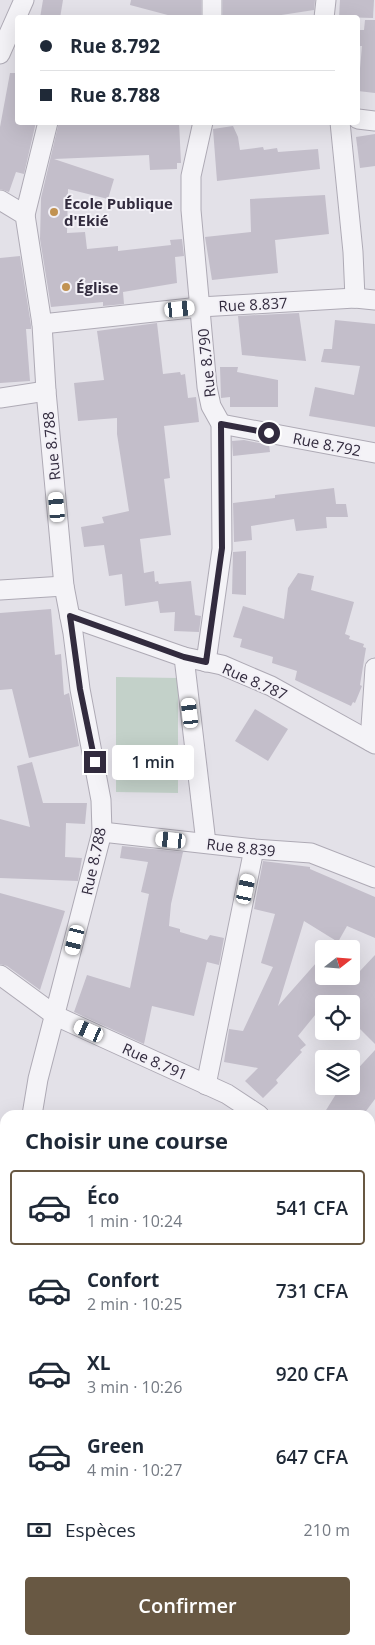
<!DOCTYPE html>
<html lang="fr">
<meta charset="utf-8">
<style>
:root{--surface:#fff;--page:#f2f2f3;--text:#1f2937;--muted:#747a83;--line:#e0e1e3;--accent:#685843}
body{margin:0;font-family:"Open Sans",sans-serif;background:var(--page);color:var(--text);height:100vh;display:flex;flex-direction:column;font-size:19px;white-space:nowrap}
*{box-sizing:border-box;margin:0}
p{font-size:16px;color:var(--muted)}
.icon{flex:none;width:28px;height:28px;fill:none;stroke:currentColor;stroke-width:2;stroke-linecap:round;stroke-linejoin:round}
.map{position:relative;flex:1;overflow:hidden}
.sheet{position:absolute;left:0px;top:1110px;width:375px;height:535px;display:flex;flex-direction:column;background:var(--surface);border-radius:15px 15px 0 0;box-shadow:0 5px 20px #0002}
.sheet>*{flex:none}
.hud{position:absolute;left:15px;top:15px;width:345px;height:110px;border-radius:5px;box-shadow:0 5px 20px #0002;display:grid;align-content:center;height:110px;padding:0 25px;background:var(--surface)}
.needle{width:32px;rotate:73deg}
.controls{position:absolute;left:315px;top:940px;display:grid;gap:10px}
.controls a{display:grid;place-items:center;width:45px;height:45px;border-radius:5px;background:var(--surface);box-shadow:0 5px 20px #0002;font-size:25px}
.end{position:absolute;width:22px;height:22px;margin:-11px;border:6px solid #322b3e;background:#fff;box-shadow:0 0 0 2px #fff}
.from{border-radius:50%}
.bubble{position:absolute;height:35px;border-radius:5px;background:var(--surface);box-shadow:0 5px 20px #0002;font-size:16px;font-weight:600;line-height:35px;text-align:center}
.car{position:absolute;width:15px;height:30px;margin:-15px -8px;border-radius:6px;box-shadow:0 0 4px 1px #0007;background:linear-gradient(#fff 24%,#345 0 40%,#fff 0 76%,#345 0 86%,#fff 0)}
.hud b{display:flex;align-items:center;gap:18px;height:48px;font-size:19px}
.hud b+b{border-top:1px solid var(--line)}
.hud i{width:12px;height:12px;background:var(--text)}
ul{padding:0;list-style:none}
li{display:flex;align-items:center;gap:15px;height:75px;margin:0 10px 8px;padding:0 15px;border:2px solid transparent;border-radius:5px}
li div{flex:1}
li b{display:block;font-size:19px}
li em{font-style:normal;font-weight:600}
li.active{border-color:var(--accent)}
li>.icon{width:45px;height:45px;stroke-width:1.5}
h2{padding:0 25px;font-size:22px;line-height:60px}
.pay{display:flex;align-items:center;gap:12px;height:55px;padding:0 25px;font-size:19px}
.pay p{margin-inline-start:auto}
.action{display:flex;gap:10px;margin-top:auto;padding:10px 25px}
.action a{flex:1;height:58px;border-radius:5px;background:var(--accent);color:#fff;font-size:20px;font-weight:600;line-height:58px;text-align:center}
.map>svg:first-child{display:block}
.green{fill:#c3d1c9}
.building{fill:#c3beca}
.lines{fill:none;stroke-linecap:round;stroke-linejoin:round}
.minor-casing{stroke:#aeaab5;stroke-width:21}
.minor{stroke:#f4f3f7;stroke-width:19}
.route{stroke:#322b3e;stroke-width:6}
.poi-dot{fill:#c19251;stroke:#f2f0f6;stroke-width:2}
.labels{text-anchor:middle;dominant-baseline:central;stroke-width:4;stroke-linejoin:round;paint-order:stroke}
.poi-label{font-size:15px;font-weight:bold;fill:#322b3e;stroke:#f2f0f6;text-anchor:start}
.street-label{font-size:15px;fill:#322b3e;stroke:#f2f0f6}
</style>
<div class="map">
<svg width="375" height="1645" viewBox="0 0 375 1645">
<rect width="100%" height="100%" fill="#e3e1e8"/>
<g class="green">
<path d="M116 677 178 678V793L116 792Z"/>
<path d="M5 1563V1640H86L87 1645H0V1565Z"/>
</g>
<g class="building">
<path d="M43 0H63L60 18H40Z"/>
<path d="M131 0H201V18H179L130 5Z"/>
<path d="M223 0H315L314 10 262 18H223Z"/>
<path d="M340 0H374L373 18 339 17Z"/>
<path d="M365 20H375V93L358 91 362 46H358L360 30H364Z"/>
<path d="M10 73H18V122H36L24 174 16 172 9 192 0 189V127Z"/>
<path d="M59 122H179L181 163H177V169L150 170 149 155 54 159 114 179 108 199 68 189 67 233 85 232 87 249 118 246V251L171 245 170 240 182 239 184 256 175 257 177 283 123 292 124 304 103 306V302L51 307 40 239 41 198Z"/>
<path d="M233 126 238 137 240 150 263 147 264 150 277 148 278 152 318 149 320 169 217 181 213 129Z"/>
<path d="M375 134V166L360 168 356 137Z"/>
<path d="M325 195 329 234 275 240 278 273 212 280 205 237 251 232 250 199Z"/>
<path d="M20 256 31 325V329H26L30 381 0 383V258Z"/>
<path d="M299 313 306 361 242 355 238 316Z"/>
<path d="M335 320 375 324V427L309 416 315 387 354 395 360 366 321 362 324 349H332Z"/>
<path d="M157 323 163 374 180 372 181 375 185 374 188 398 196 397 199 422 164 426 170 478 164 479 171 535 140 539 144 573 154 571 155 582 158 581 159 584 191 581 195 615 201 616 199 632 174 631 175 612 160 613 158 601 125 606 122 574 109 576 104 545 84 547 81 527 104 523 102 517 129 511 117 434V418L78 421 74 383 104 380 97 331Z"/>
<path d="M220 367H238L237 372 278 380V407H230V397L221 398Z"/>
<path d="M244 440 269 445 270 452 233 456 232 441Z"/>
<path d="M334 488 336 504H346L348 517H326L327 528 296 531 294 519 251 526 252 540 234 542 233 503 275 498V495Z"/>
<path d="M246 551V595L232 594 233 552Z"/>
<path d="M298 573 314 576 311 590 354 602 345 634 350 636 349 639 364 644 363 647 366 648 360 685 362 686 355 703 353 702 351 706 295 680 297 671 272 663 273 657 240 647 242 639 233 637 243 606 284 619 288 588Z"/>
<path d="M51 609 55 655 61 654 64 695 69 693 79 746 29 758 12 689 0 690V613Z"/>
<path d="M255 709 288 729 268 761 235 741Z"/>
<path d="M32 762 43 803H87L85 824 66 823 65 857 82 858 78 881 0 878V819L30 827 17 766Z"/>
<path d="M122 846 183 852 171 904 169 926 180 929V932L207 940 210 935 224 938 219 965 207 962 194 1016 152 1006 144 1044 74 1012 87 975 130 988 149 894 141 892 148 862 120 858Z"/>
<path d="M263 861 310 867V869L375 897V938L347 926 338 942 304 921 278 1006 324 954V976H351V965L359 972 375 955V1044L351 1020V1004H324L298 1036 306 1045 300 1050 302 1052 276 1080 278 1083 263 1098 245 1081 258 1068 224 1062 229 1029 243 1031 273 967 261 963 275 914 254 909Z"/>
<path d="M0 893 65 911 40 990 7 966 0 964Z"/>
<path d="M375 1050V1099L363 1115H323L341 1086H351V1076Z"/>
</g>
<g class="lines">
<g class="minor-casing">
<g id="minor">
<path d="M212 18V0"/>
<path d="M324 18 326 0"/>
<path d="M0 54 24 0"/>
<path d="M358 119 375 121"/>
<path d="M203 122 191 176V210L207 387 211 406 221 424 222 549 206 662"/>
<path d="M340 122 353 252 355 298"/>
<path d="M0 200 25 215 42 324 46 391 64 586 73 633 80 689 101 800 102 832 38 1079 32 1115"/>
<path d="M25 215 48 122"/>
<path d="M42 324 200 307 355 298 375 300"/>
<path d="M0 398 46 391"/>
<path d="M221 424 375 453"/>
<path d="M0 590 64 586"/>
<path d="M70 617 184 657 222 665 271 686 375 744"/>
<path d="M184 657 206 843"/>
<path d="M370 741 375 668"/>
<path d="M102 832 254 849 311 853 375 878"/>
<path d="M0 975 56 1016 227 1094 259 1115"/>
<path d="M206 1085 254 849"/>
<path d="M370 1187 375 1191"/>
<path d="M0 1188 5 1181"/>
</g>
</g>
<use href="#minor" class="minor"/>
</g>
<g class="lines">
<path class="route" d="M95 762 80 689 70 616 184 657 206 662 222 548 221 424 269 433"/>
</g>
<g class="poi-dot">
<circle cx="54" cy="212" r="5"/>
<circle cx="66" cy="287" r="5"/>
</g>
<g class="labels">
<g class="poi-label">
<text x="64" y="203">École Publique<tspan x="64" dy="17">d'Ekié</tspan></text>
<text x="76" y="287">Église</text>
</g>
<g class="street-label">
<text transform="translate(253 304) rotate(-3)">Rue 8.837</text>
<text transform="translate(206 363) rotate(-96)">Rue 8.790</text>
<text transform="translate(327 444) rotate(11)">Rue 8.792</text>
<text transform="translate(51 446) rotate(-96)">Rue 8.788</text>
<text transform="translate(255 681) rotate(24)">Rue 8.787</text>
<text transform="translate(241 847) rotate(6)">Rue 8.839</text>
<text transform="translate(93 861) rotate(-78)">Rue 8.788</text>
<text transform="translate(155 1061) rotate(24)">Rue 8.791</text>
</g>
</g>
</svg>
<div class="controls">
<a><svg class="needle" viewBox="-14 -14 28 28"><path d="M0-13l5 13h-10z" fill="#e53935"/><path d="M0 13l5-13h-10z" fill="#747a83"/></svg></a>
<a><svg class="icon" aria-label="locate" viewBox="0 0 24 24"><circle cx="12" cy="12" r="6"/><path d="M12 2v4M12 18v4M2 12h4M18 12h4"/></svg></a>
<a><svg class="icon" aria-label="layers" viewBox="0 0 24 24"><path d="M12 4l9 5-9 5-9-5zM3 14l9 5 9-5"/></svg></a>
</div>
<i class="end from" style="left:269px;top:433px"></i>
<i class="end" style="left:95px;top:762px"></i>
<div class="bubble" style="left:112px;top:745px;width:82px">1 min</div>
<i class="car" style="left:180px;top:309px;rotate:84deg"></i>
<i class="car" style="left:57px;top:507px;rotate:355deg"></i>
<i class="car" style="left:190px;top:713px;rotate:353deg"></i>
<i class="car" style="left:171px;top:840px;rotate:276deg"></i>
<i class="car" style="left:246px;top:889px;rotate:12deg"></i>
<i class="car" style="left:75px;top:940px;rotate:194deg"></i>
<i class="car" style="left:89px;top:1031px;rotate:294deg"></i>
<div class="hud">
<b><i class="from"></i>Rue 8.792</b>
<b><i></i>Rue 8.788</b>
</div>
<section class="sheet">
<h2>Choisir une course</h2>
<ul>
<li class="active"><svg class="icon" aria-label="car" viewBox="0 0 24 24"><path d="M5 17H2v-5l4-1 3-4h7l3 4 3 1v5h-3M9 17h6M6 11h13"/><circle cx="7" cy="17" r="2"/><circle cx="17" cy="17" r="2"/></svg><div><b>Éco</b><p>1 min · 10:24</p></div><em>541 CFA</em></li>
<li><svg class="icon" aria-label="car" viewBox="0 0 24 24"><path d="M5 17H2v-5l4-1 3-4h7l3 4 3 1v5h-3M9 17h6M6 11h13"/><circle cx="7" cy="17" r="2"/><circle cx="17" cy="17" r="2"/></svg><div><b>Confort</b><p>2 min · 10:25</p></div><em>731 CFA</em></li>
<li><svg class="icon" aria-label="car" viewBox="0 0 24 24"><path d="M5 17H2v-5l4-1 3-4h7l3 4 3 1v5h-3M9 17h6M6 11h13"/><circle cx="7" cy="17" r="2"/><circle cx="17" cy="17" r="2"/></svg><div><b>XL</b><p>3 min · 10:26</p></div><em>920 CFA</em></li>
<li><svg class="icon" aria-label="car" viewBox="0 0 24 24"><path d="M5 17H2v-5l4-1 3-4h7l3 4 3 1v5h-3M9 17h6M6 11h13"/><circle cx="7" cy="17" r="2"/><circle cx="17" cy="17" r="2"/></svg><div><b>Green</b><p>4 min · 10:27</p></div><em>647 CFA</em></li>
</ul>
<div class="pay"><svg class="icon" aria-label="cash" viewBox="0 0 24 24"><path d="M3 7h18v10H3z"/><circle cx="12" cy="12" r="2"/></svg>Espèces<p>210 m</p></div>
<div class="action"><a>Confirmer</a></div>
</section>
</div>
